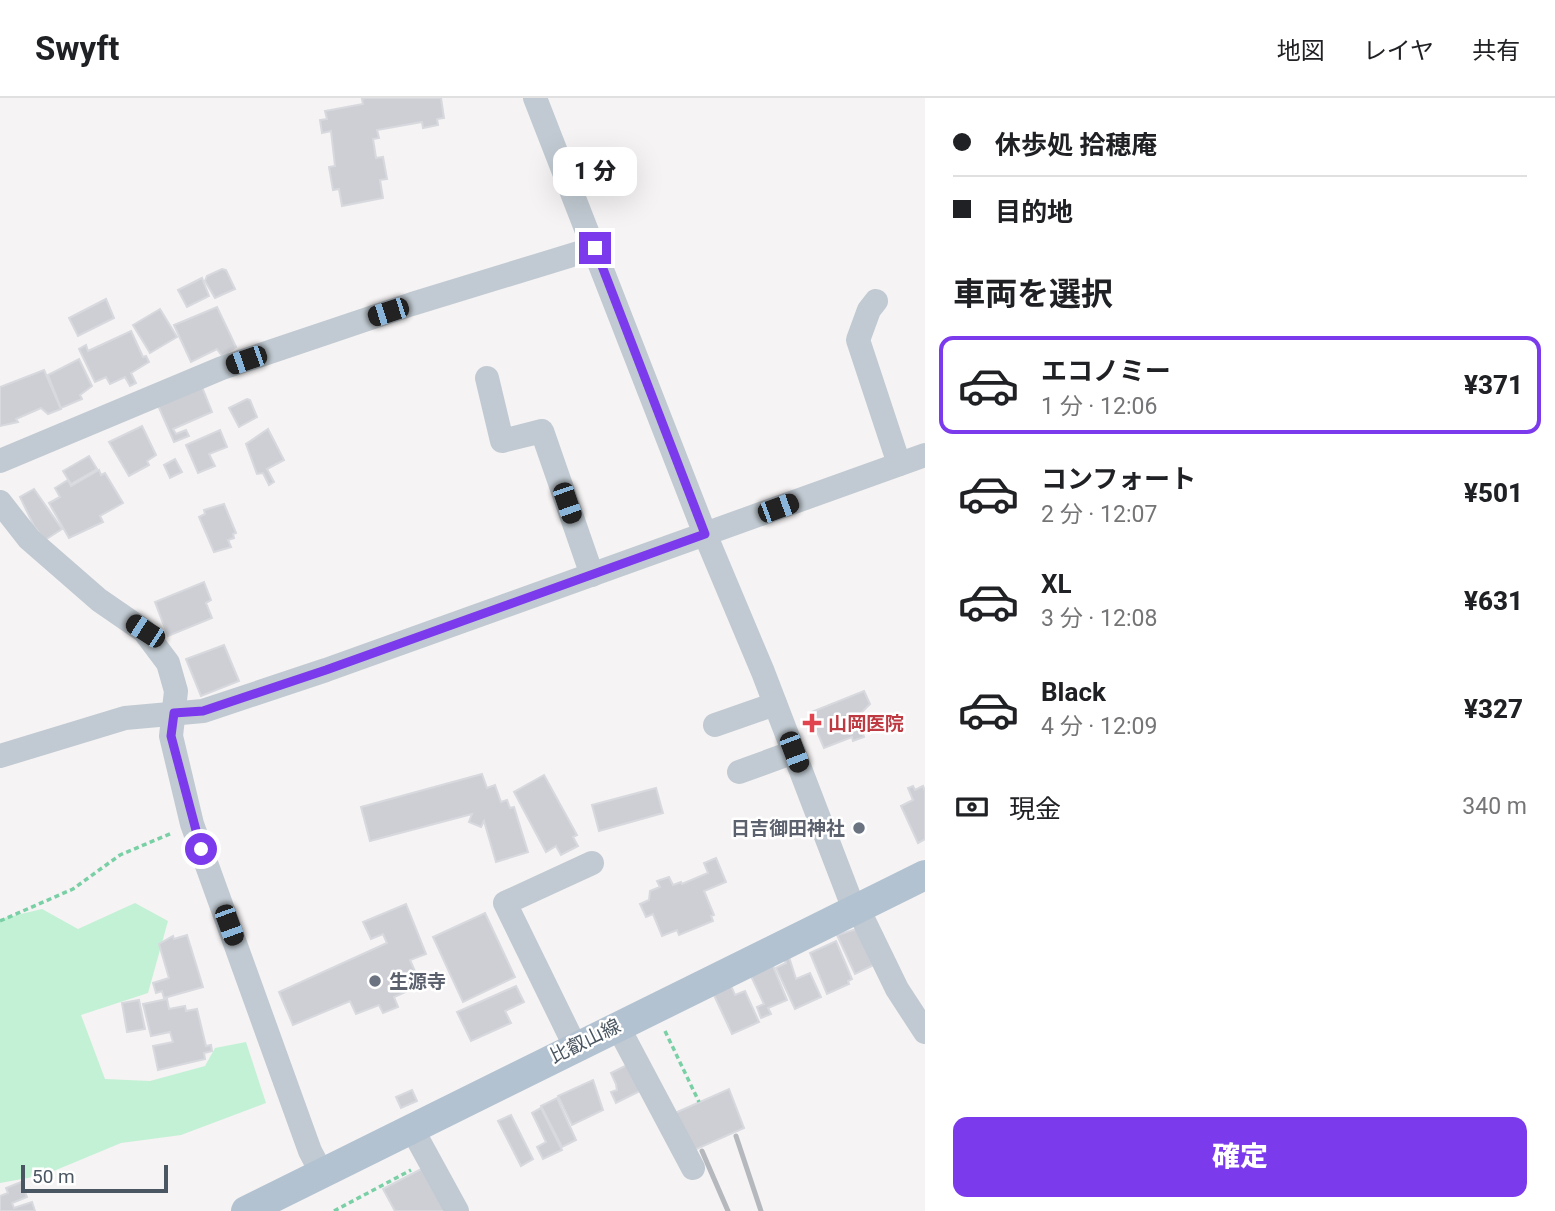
<!DOCTYPE html>
<html lang="ja">
<meta charset="utf-8">
<style>
:root{--surface:#fff;--page:#f2f2f2;--text:#202124;--muted:#757577;--line:#e0e0e0;--accent:#7c3aed}
body{margin:0;font-family:Roboto,"Noto Sans JP",sans-serif;background:var(--page);color:var(--text);height:100vh;display:flex;flex-direction:column;font-size:26px;white-space:nowrap}
*{box-sizing:border-box;margin:0}
p{font-size:23px;color:var(--muted)}
.icon{flex:none;width:38px;height:38px;fill:none;stroke:currentColor;stroke-width:2;stroke-linecap:round;stroke-linejoin:round}
.map{position:relative;flex:1;overflow:hidden}
.side{display:flex;flex-direction:column;background:var(--surface);width:630px}
.side>*{flex:none}
.hud{display:grid;align-content:center;height:154px;padding:0 28px;background:var(--surface)}
.scale{position:absolute;left:21px;bottom:18px;width:147px;box-sizing:border-box;padding-left:7px;border:4px solid #4a5661;border-top:0;font-size:19px;line-height:24px;white-space:nowrap;color:#4a5661;-webkit-text-stroke:5px #fff;paint-order:stroke}
.end{position:absolute;width:32px;height:32px;margin:-16px;border:9px solid #7c3aed;background:#fff;box-shadow:0 0 0 4px #fff}
.from{border-radius:50%}
.bubble{position:absolute;height:49px;border-radius:14px;background:var(--surface);box-shadow:0 7px 28px #0002;font-size:23px;font-weight:800;line-height:49px;text-align:center}
.car{position:absolute;width:21px;height:42px;margin:-21px -10px;border-radius:9px;box-shadow:0 0 5px 2px #0007;background:linear-gradient(#222 24%,#8ab4d8 0 40%,#222 0 76%,#8ab4d8 0 86%,#222 0)}
.hud b{display:flex;align-items:center;gap:24px;height:66px;font-size:26px}
.hud b+b{border-top:2px solid var(--line)}
.hud i{width:18px;height:18px;background:var(--text)}
ul{padding:0;list-style:none}
li{display:flex;align-items:center;gap:21px;height:98px;margin:0 14px 10px;padding:0 14px;border:4px solid transparent;border-radius:14px}
li div{flex:1}
li b{display:block;font-size:26px}
li em{font-style:normal;font-weight:800}
li.current{border-color:var(--accent)}
li>.icon{width:63px;height:63px;stroke-width:1.5}
h2{padding:0 28px;font-size:32px;line-height:84px}
.pay{display:flex;align-items:center;gap:18px;height:77px;padding:0 28px;font-size:26px}
.pay p{margin-inline-start:auto}
.primary-button{display:flex;gap:14px;margin-top:auto;padding:14px 28px}
.primary-button a{flex:1;height:80px;border-radius:14px;background:var(--accent);color:#fff;font-size:28px;font-weight:800;line-height:80px;text-align:center}
header{display:flex;align-items:center;gap:42px;box-sizing:border-box;height:98px;padding:0 35px;background:var(--surface);border-bottom:2px solid var(--line)}
header strong{font-size:33px}
nav{display:flex;gap:38px;margin-inline-start:auto;font-size:24px}
main{display:flex;flex:1;min-height:0}
.map>svg:first-child{display:block}
.green{fill:#c3f1d5}
.building{fill:#cdcfd5;stroke:#d7d9de;stroke-width:2}
.lines{fill:none;stroke-linecap:round;stroke-linejoin:round}
.path{stroke:#7ad0a6;stroke-width:3.5;stroke-dasharray:5 3.5;stroke-linecap:butt}
.minor{stroke:#c1cad2;stroke-width:24}
.major{stroke:#b3c2d1;stroke-width:30}
.rail{stroke:#b5b8bd;stroke-width:5}
.route{stroke:#7c3aed;stroke-width:9}
.health-dot{fill:#e0444e;stroke:#fff;stroke-width:2.5}
.worship-dot{fill:#6b7280;stroke:#fff;stroke-width:2.5}
.labels{text-anchor:middle;dominant-baseline:central;stroke-width:5;stroke-linejoin:round;paint-order:stroke}
.health-label{font-size:19px;font-weight:bold;fill:#be3a42;stroke:#fff;text-anchor:start}
.worship-label{font-size:19px;font-weight:bold;fill:#5b616d;stroke:#fff;text-anchor:end}
.street-label{font-size:19px;fill:#4a5661;stroke:#fff}
</style>
<header>
<strong>Swyft</strong>
<nav><a>地図</a><a>レイヤ</a><a>共有</a></nav>
</header>
<main>
<div class="map">
<svg width="925" height="1113" viewBox="0 0 925 1113">
<rect width="100%" height="100%" fill="#f5f3f3"/>
<path class="green" d="M135 805 168 823 148 895 81 917 105 981 150 983 205 968 215 950 246 944 266 1005 181 1037 121 1045 44 1077 0 1085V821L42 811 78 831Z"/>
<g class="building">
<path d="M441 0 444 20 437 21 438 27 423 30 422 24 377 32 379 40 373 41 376 60 383 59 387 81 380 82 383 100 342 108 339 91 333 92 329 69 335 68 331 33 322 35 320 22 327 21 325 13 363 6 362 1 366 0Z"/>
<path d="M222 171 226 172 235 191 215 200 205 183 207 178Z"/>
<path d="M202 180 209 198 187 209 178 192Z"/>
<path d="M106 201 114 220 78 238 69 220Z"/>
<path d="M217 209 236 249 222 258 217 251 191 264 174 227Z"/>
<path d="M160 211 177 239 150 255 133 227Z"/>
<path d="M131 233 143 259 146 258 149 264 131 275 136 285 130 288 125 279 110 286 106 279 95 284 79 251 86 247 88 253Z"/>
<path d="M79 261 92 288 80 297 82 301 61 310 48 277Z"/>
<path d="M44 272 61 311 48 316 41 310 16 321 18 324 0 328V289Z"/>
<path d="M202 289 212 314 173 331 176 336 186 332 189 338 174 344 157 305Z"/>
<path d="M247 301 250 302 257 319 239 329 229 310Z"/>
<path d="M142 328 156 357 147 363 149 367 129 378 109 344Z"/>
<path d="M268 331 284 362 267 371 274 384 269 387 263 375 257 376 246 346Z"/>
<path d="M220 332 227 349 209 356 215 368 198 375 186 347Z"/>
<path d="M89 358 97 371 71 386 63 373Z"/>
<path d="M175 361 182 374 170 380 164 367Z"/>
<path d="M99 372 101 377 105 375 123 405 100 418 103 424 69 440 49 405 60 399 55 390 68 382 71 388Z"/>
<path d="M34 391 62 431 45 442 34 428 20 399Z"/>
<path d="M224 406 236 435 233 436 234 440 228 442 231 449 214 454 199 419 205 416 204 412Z"/>
<path d="M204 484 211 502 206 505 212 520 168 538 155 504Z"/>
<path d="M224 547 239 583 201 598 186 561Z"/>
<path d="M864 593 870 606 861 615 864 623 859 625 864 639 853 643 852 639 824 650 809 615Z"/>
<path d="M482 676 487 690 495 687 501 704 507 702 510 710 514 709 528 754 496 764 484 723 481 729 469 724 472 716 370 743 361 709Z"/>
<path d="M544 677 577 737 573 739 578 748 561 757 556 748 546 754 514 694Z"/>
<path d="M913 688 915 692 923 688 925 693V741L918 745 901 708 913 702 908 690Z"/>
<path d="M656 690 663 715 599 733 592 707Z"/>
<path d="M716 760 726 784 704 793 714 817 711 818 713 823 679 837 677 832 662 838 653 816 646 819 640 806 649 802 650 793 660 789 657 783 669 779 673 787 681 784 682 786 708 775 704 765Z"/>
<path d="M406 806 426 856 410 862 421 887 394 899 398 909 383 915 379 907 356 916 350 903 293 927 279 894 387 845 383 836 371 841 363 824Z"/>
<path d="M485 815 515 879 463 904 433 839Z"/>
<path d="M860 830 876 866 855 876 837 837Z"/>
<path d="M187 837 203 889 164 900 162 893 156 895 153 885 169 880 159 846 173 838 174 841Z"/>
<path d="M836 843 852 881 848 883 849 886 827 896 810 855Z"/>
<path d="M789 859 796 881 810 875 821 899 795 911 776 870 786 865 784 861Z"/>
<path d="M773 868 787 902 768 910 771 916 761 920 757 909 764 906 751 878Z"/>
<path d="M516 888 524 904 505 913 511 925 471 943 457 914Z"/>
<path d="M731 888 735 897 745 893 759 924 732 936 713 895Z"/>
<path d="M167 901 169 911 185 908 186 913 197 911 206 948 211 947 212 953 204 955 205 961 158 972 153 948 173 944 170 934 151 938 143 906Z"/>
<path d="M139 902 145 931 127 934 122 905Z"/>
<path d="M631 965 644 991 616 1005 611 994 617 992 616 986 611 975Z"/>
<path d="M593 982 603 1012 572 1027 558 998Z"/>
<path d="M729 991 744 1030 692 1053 675 1015Z"/>
<path d="M412 992 417 1003 401 1010 396 999Z"/>
<path d="M557 1000 576 1042 562 1049 541 1008Z"/>
<path d="M541 1010 562 1052 543 1061 537 1049 546 1044 532 1015Z"/>
<path d="M511 1017 533 1061 521 1068 498 1023Z"/>
<path d="M423 1070 445 1113H395L383 1091Z"/>
<path d="M21 1084 27 1099 12 1105 14 1110 32 1104 35 1113H0V1098L8 1095 6 1090Z"/>
</g>
<g class="lines">
<g class="path">
<path d="M0 823 73 791 120 757 172 735"/>
<path d="M665 933 699 1004"/>
<path d="M334 1113 411 1072"/>
</g>
<g class="minor">
<path d="M535 0 705 436 763 574 850 801 863 821 897 891 925 934"/>
<path d="M876 203 869 212 858 242 899 366"/>
<path d="M487 280 502 343 542 333 592 477"/>
<path d="M0 363 222 270 412 206 595 150"/>
<path d="M0 404 29 441 99 502 144 533 168 565 176 593 171 638 192 726 310 1053 322 1076"/>
<path d="M715 627 775 606"/>
<path d="M0 658 125 620 203 613 326 572 925 357"/>
<path d="M739 674 794 654"/>
<path d="M617 927 693 1070"/>
<path d="M575 948 505 805 592 765"/>
<path d="M411 1029 457 1113"/>
</g>
<path class="major" d="M246 1113 925 777"/>
<g class="rail">
<path d="M736 1038 761 1113"/>
<path d="M702 1053 728 1113"/>
</g>
</g>
<g class="lines">
<path class="route" d="M201 751 171 638 174 615 203 613 326 572 705 436 595 150"/>
</g>
<path class="health-dot" d="M808.5 614.5h7v7h7v7h-7v7h-7v-7h-7v-7h7z"/>
<g class="worship-dot">
<circle cx="859" cy="730" r="7"/>
<circle cx="375" cy="883" r="7"/>
</g>
<g class="labels">
<g class="health-label">
<text x="828" y="625">山岡医院</text>
</g>
<g class="worship-label">
<text x="845" y="730">日吉御田神社</text>
<text x="389" y="883" text-anchor="start">生源寺</text>
</g>
<g class="street-label">
<text transform="translate(585 943) rotate(-26)">比叡山線</text>
</g>
</g>
</svg>
<div class="scale">50 m</div>
<i class="end from" style="left:201px;top:751px"></i>
<i class="end" style="left:595px;top:150px"></i>
<div class="bubble" style="left:553px;top:49px;width:84px">1 分</div>
<i class="car" style="left:388px;top:214px;rotate:252deg"></i>
<i class="car" style="left:246px;top:262px;rotate:251deg"></i>
<i class="car" style="left:567px;top:405px;rotate:161deg"></i>
<i class="car" style="left:778px;top:410px;rotate:70deg"></i>
<i class="car" style="left:145px;top:533px;rotate:303deg"></i>
<i class="car" style="left:794px;top:654px;rotate:159deg"></i>
<i class="car" style="left:229px;top:827px;rotate:160deg"></i>
</div>
<section class="side">
<div class="hud">
<b><i class="from"></i>休歩処 拾穂庵</b>
<b><i></i>目的地</b>
</div>
<h2>車両を選択</h2>
<ul>
<li class="current"><svg class="icon" aria-label="car" viewBox="0 0 24 24"><path d="M5 17H2v-5l4-1 3-4h7l3 4 3 1v5h-3M9 17h6M6 11h13"/><circle cx="7" cy="17" r="2"/><circle cx="17" cy="17" r="2"/></svg><div><b>エコノミー</b><p>1 分 · 12:06</p></div><em>¥371</em></li>
<li><svg class="icon" aria-label="car" viewBox="0 0 24 24"><path d="M5 17H2v-5l4-1 3-4h7l3 4 3 1v5h-3M9 17h6M6 11h13"/><circle cx="7" cy="17" r="2"/><circle cx="17" cy="17" r="2"/></svg><div><b>コンフォート</b><p>2 分 · 12:07</p></div><em>¥501</em></li>
<li><svg class="icon" aria-label="car" viewBox="0 0 24 24"><path d="M5 17H2v-5l4-1 3-4h7l3 4 3 1v5h-3M9 17h6M6 11h13"/><circle cx="7" cy="17" r="2"/><circle cx="17" cy="17" r="2"/></svg><div><b>XL</b><p>3 分 · 12:08</p></div><em>¥631</em></li>
<li><svg class="icon" aria-label="car" viewBox="0 0 24 24"><path d="M5 17H2v-5l4-1 3-4h7l3 4 3 1v5h-3M9 17h6M6 11h13"/><circle cx="7" cy="17" r="2"/><circle cx="17" cy="17" r="2"/></svg><div><b>Black</b><p>4 分 · 12:09</p></div><em>¥327</em></li>
</ul>
<div class="pay"><svg class="icon" aria-label="cash" viewBox="0 0 24 24"><path d="M3 7h18v10H3z"/><circle cx="12" cy="12" r="2"/></svg>現金<p>340 m</p></div>
<div class="primary-button"><a>確定</a></div>
</section>
</main>
